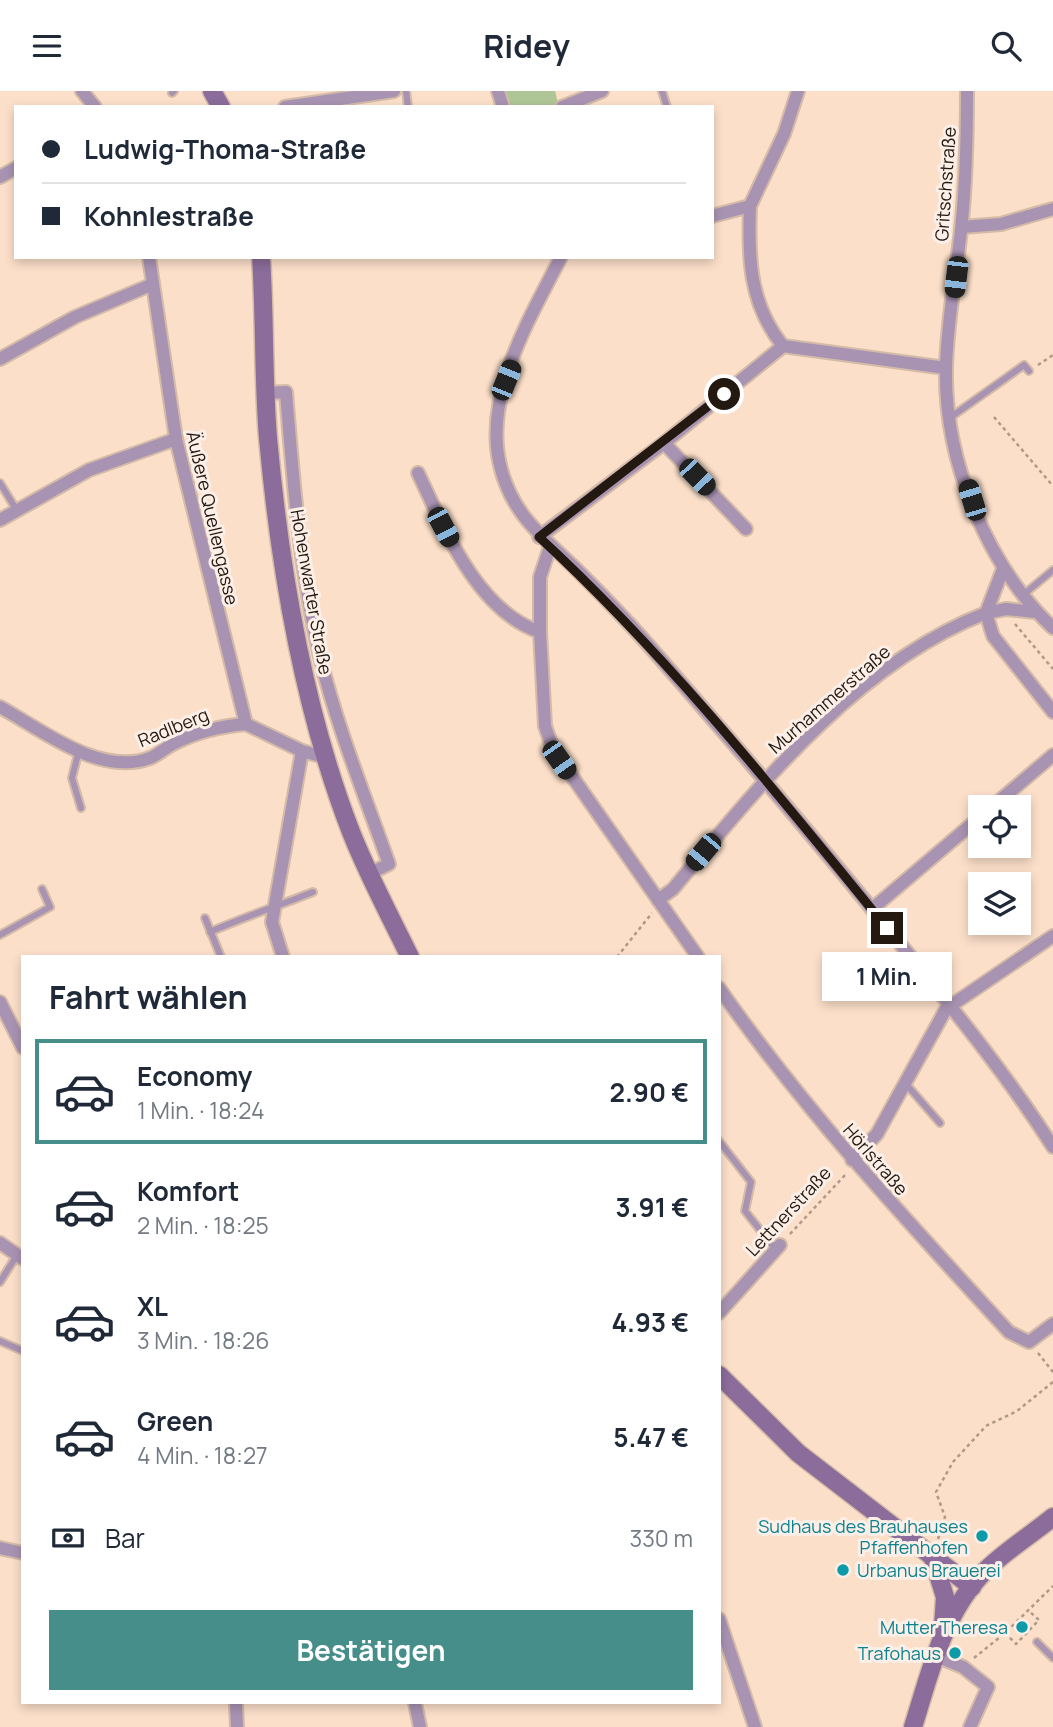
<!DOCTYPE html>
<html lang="de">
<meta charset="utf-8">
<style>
:root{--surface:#fff;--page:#f6f6f7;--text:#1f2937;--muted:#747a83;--line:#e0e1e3;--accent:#468e8a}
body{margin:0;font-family:Manrope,sans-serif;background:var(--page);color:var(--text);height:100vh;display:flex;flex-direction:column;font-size:26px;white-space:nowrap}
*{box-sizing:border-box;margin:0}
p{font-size:23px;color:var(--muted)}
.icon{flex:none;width:38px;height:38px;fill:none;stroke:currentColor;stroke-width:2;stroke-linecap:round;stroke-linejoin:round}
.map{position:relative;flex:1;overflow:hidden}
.sheet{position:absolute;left:21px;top:864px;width:700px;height:749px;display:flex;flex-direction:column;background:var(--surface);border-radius:0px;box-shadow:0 4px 10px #0003}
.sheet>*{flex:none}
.top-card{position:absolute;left:14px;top:14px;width:700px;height:154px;border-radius:0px;box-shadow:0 4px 10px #0003;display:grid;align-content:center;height:154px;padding:0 28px;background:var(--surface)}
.controls{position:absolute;left:968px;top:704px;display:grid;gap:14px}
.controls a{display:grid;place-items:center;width:63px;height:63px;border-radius:0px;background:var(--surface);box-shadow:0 4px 10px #0003;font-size:35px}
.end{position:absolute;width:32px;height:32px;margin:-16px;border:9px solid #231911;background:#fff;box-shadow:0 0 0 4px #fff}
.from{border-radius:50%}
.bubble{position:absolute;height:49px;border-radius:0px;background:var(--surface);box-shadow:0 4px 10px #0003;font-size:23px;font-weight:700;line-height:49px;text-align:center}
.car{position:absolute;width:21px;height:42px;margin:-21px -10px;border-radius:9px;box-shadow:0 0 5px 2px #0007;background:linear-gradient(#222 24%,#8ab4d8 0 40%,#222 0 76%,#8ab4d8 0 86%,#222 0)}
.top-card b{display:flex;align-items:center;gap:24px;height:66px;font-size:26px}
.top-card b+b{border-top:2px solid var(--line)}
.top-card i{width:18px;height:18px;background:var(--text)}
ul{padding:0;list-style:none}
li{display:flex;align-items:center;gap:21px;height:105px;margin:0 14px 10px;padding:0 14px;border:4px solid transparent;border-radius:0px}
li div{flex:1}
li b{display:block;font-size:26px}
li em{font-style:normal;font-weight:700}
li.active{border-color:var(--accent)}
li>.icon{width:63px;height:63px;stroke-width:1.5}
h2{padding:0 28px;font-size:32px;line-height:84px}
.pay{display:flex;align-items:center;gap:18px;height:77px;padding:0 28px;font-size:26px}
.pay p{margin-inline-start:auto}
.action{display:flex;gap:14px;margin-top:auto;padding:14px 28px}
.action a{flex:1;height:80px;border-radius:0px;background:var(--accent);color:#fff;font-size:28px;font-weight:700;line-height:80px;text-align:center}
header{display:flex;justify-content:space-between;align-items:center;height:91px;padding:0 28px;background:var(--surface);font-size:32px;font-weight:700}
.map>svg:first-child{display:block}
.green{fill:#aec595}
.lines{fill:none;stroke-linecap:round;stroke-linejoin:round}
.lane-casing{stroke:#d4bba8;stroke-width:10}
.street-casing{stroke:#d4bba8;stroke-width:16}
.secondary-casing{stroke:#d4bba8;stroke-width:21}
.path{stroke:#af9988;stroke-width:2.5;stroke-dasharray:3.5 3.5;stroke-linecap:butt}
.lane{stroke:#a993b3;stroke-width:6}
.street{stroke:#a993b3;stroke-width:12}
.secondary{stroke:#8b6c9a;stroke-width:18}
.route{stroke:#231911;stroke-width:9}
.culture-dot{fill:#0f9aa8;stroke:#fbefe7;stroke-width:2.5}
.labels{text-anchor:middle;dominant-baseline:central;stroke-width:6;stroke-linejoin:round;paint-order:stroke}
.street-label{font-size:18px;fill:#231911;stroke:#fbefe7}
.culture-label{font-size:18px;fill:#0d838f;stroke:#fbefe7;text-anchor:end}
</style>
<header><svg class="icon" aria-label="menu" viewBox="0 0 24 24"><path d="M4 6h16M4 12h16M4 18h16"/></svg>Ridey<svg class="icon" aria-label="search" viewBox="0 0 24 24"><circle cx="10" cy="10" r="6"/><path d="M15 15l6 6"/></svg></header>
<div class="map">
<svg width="1053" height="1636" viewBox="0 0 1053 1636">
<rect width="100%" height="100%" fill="#fbdfc9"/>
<path class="green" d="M504 0H555L559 16H508Z"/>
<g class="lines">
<g class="lane-casing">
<g id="lane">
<path d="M406 0 408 16"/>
<path d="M662 0 667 16"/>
<path d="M172 2 174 0"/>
<path d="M951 326 1024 274 1029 280"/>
<path d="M0 392 16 418"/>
<path d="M1023 504 1053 479"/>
<path d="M79 659 72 687 81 717"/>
<path d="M205 827 221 866"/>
<path d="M210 841C244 826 278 815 313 801"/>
<path d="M0 844 50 816 42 798"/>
<path d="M906 993 940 1032"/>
<path d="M719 1050 751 1091 745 1120 776 1159"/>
<path d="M0 1191 17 1164"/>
<path d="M0 1250 23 1260"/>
<path d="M1037 1551 1053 1567"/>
</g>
</g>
<g class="street-casing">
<g id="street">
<path d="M82 0 95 16"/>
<path d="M498 0 503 16"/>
<path d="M967 0C967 46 966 93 961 139 956 184 947 231 946 277 944 369 987 475 1053 537"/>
<path d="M285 16 394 0"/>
<path d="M562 16 602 0"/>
<path d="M0 86 16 77"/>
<path d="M712 125 750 115 784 43 798 0"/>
<path d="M962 136 1001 133 1053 118"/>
<path d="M149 166 176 348 246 633 302 660 328 667"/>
<path d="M561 166C530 227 483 304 500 374 512 426 546 448 581 483 607 509 633 536 657 564 737 656 816 749 893 844 949 913 1005 981 1053 1056"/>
<path d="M783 255 946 277"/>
<path d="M0 268 75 226 153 193"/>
<path d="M266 302 286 301C293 389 300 479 320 566 337 636 365 705 389 773L369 783"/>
<path d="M664 352 746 438"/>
<path d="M418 382C444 437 477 520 540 541L545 635 553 658 698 866"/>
<path d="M0 429 89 379 176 348"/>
<path d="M539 446 664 352 783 255C749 213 748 166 750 115"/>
<path d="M1035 521 1006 518 986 522 993 545 1053 621"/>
<path d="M540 541V486L550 456"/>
<path d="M0 616C42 639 100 686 150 667 158 664 165 657 173 653 196 641 221 635 246 633"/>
<path d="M992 716 1053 664"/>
<path d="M658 809 673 798C758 696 858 571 986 522L1003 478"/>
<path d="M872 818 980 726"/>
<path d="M283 866 272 831 302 660"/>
<path d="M719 897C806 1021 907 1130 1009 1241L1029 1251 1053 1233"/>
<path d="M0 911 23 957"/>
<path d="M852 1069 877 1043 946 918 1053 845"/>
<path d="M0 1152 23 1168"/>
<path d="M719 1222 780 1154"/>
<path d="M0 1457 23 1462"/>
<path d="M719 1528 755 1636"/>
<path d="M936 1565 963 1576 988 1596 970 1636"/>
<path d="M236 1612 237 1636"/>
<path d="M415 1612 420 1636"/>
</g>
</g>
<g class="secondary-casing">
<g id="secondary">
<path d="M212 0 221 16"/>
<path d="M261 166C265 226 263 287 268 347 280 479 303 617 351 741 368 784 390 825 410 866"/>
<path d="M719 1284 798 1362 972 1496"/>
<path d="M932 1464 945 1506 943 1536"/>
<path d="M913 1636C930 1582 943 1522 985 1480 1005 1460 1031 1444 1053 1426"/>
</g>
</g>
<g class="path">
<path d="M1038 274 1053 264"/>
<path d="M994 326 1053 395"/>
<path d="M1015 533 1053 578"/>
<path d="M617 866 652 822"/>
<path d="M790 1143 847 1082"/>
<path d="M1038 1262 1053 1281"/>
<path d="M938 1448 945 1426 936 1401 953 1371 986 1335 1017 1320 1053 1291"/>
<path d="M1005 1542 1016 1553 1039 1529 1029 1520"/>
<path d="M974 1567 1005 1542 1053 1495"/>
</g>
<use href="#lane" class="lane"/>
<use href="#street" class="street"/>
<use href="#secondary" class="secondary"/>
</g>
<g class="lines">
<path class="route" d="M724 303 539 446C667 564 777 702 887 837"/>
</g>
<g class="culture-dot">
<circle cx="982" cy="1445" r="7"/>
<circle cx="843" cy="1479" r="7"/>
<circle cx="1022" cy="1536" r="7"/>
<circle cx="955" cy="1562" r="7"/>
</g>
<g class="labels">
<g class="street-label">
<text transform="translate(945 93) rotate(-86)">Gritschstraße</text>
<text transform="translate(213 427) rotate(77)">Äußere Quellengasse</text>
<text transform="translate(312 501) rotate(80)">Hohenwarter Straße</text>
<text transform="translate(829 608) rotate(-41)">Murhammerstraße</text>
<text transform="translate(173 636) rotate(-22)">Radlberg</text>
<text transform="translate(876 1068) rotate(49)">Hörlstraße</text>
<text transform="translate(788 1120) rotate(-47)">Lettnerstraße</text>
</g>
<g class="culture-label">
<text x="968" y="1435">Sudhaus des Brauhauses<tspan x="968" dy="21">Pfaffenhofen</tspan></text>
<text x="857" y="1479" text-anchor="start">Urbanus Brauerei</text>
<text x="1008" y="1536">Mutter Theresa</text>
<text x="941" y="1562">Trafohaus</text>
</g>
</g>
</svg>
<div class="controls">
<a><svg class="icon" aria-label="locate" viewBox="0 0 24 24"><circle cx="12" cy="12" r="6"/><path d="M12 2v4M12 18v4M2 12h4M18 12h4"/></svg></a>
<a><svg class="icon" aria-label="layers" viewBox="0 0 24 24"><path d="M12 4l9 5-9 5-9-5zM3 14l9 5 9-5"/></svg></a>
</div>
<i class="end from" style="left:724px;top:303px"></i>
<i class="end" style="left:887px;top:837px"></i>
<div class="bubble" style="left:822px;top:861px;width:130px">1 Min.</div>
<i class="car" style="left:956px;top:186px;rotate:187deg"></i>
<i class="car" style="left:506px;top:289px;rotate:22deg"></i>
<i class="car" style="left:697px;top:386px;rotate:136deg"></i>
<i class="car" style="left:972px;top:409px;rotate:343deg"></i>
<i class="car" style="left:443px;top:436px;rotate:152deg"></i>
<i class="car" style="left:559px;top:669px;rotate:145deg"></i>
<i class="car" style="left:703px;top:761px;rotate:220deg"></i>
<div class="top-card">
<b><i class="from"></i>Ludwig-Thoma-Straße</b>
<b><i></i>Kohnlestraße</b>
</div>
<section class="sheet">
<h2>Fahrt wählen</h2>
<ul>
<li class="active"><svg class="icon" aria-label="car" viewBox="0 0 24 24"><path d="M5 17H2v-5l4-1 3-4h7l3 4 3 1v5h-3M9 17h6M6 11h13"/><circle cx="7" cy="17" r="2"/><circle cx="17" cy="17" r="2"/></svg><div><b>Economy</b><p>1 Min. · 18:24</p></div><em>2.90 €</em></li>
<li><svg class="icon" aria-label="car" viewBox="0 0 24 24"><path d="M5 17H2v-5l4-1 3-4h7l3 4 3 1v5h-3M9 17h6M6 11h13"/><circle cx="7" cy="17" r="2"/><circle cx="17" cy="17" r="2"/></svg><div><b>Komfort</b><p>2 Min. · 18:25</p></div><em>3.91 €</em></li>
<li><svg class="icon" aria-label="car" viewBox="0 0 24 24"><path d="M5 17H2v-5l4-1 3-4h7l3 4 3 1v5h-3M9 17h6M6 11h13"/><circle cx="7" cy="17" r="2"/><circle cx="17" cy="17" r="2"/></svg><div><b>XL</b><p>3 Min. · 18:26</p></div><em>4.93 €</em></li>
<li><svg class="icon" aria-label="car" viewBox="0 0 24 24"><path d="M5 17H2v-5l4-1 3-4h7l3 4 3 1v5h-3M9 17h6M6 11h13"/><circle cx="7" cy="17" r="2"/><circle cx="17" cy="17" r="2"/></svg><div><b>Green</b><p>4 Min. · 18:27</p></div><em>5.47 €</em></li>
</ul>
<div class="pay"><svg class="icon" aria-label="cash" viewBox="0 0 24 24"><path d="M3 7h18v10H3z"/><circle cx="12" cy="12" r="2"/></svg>Bar<p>330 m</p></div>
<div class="action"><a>Bestätigen</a></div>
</section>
</div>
